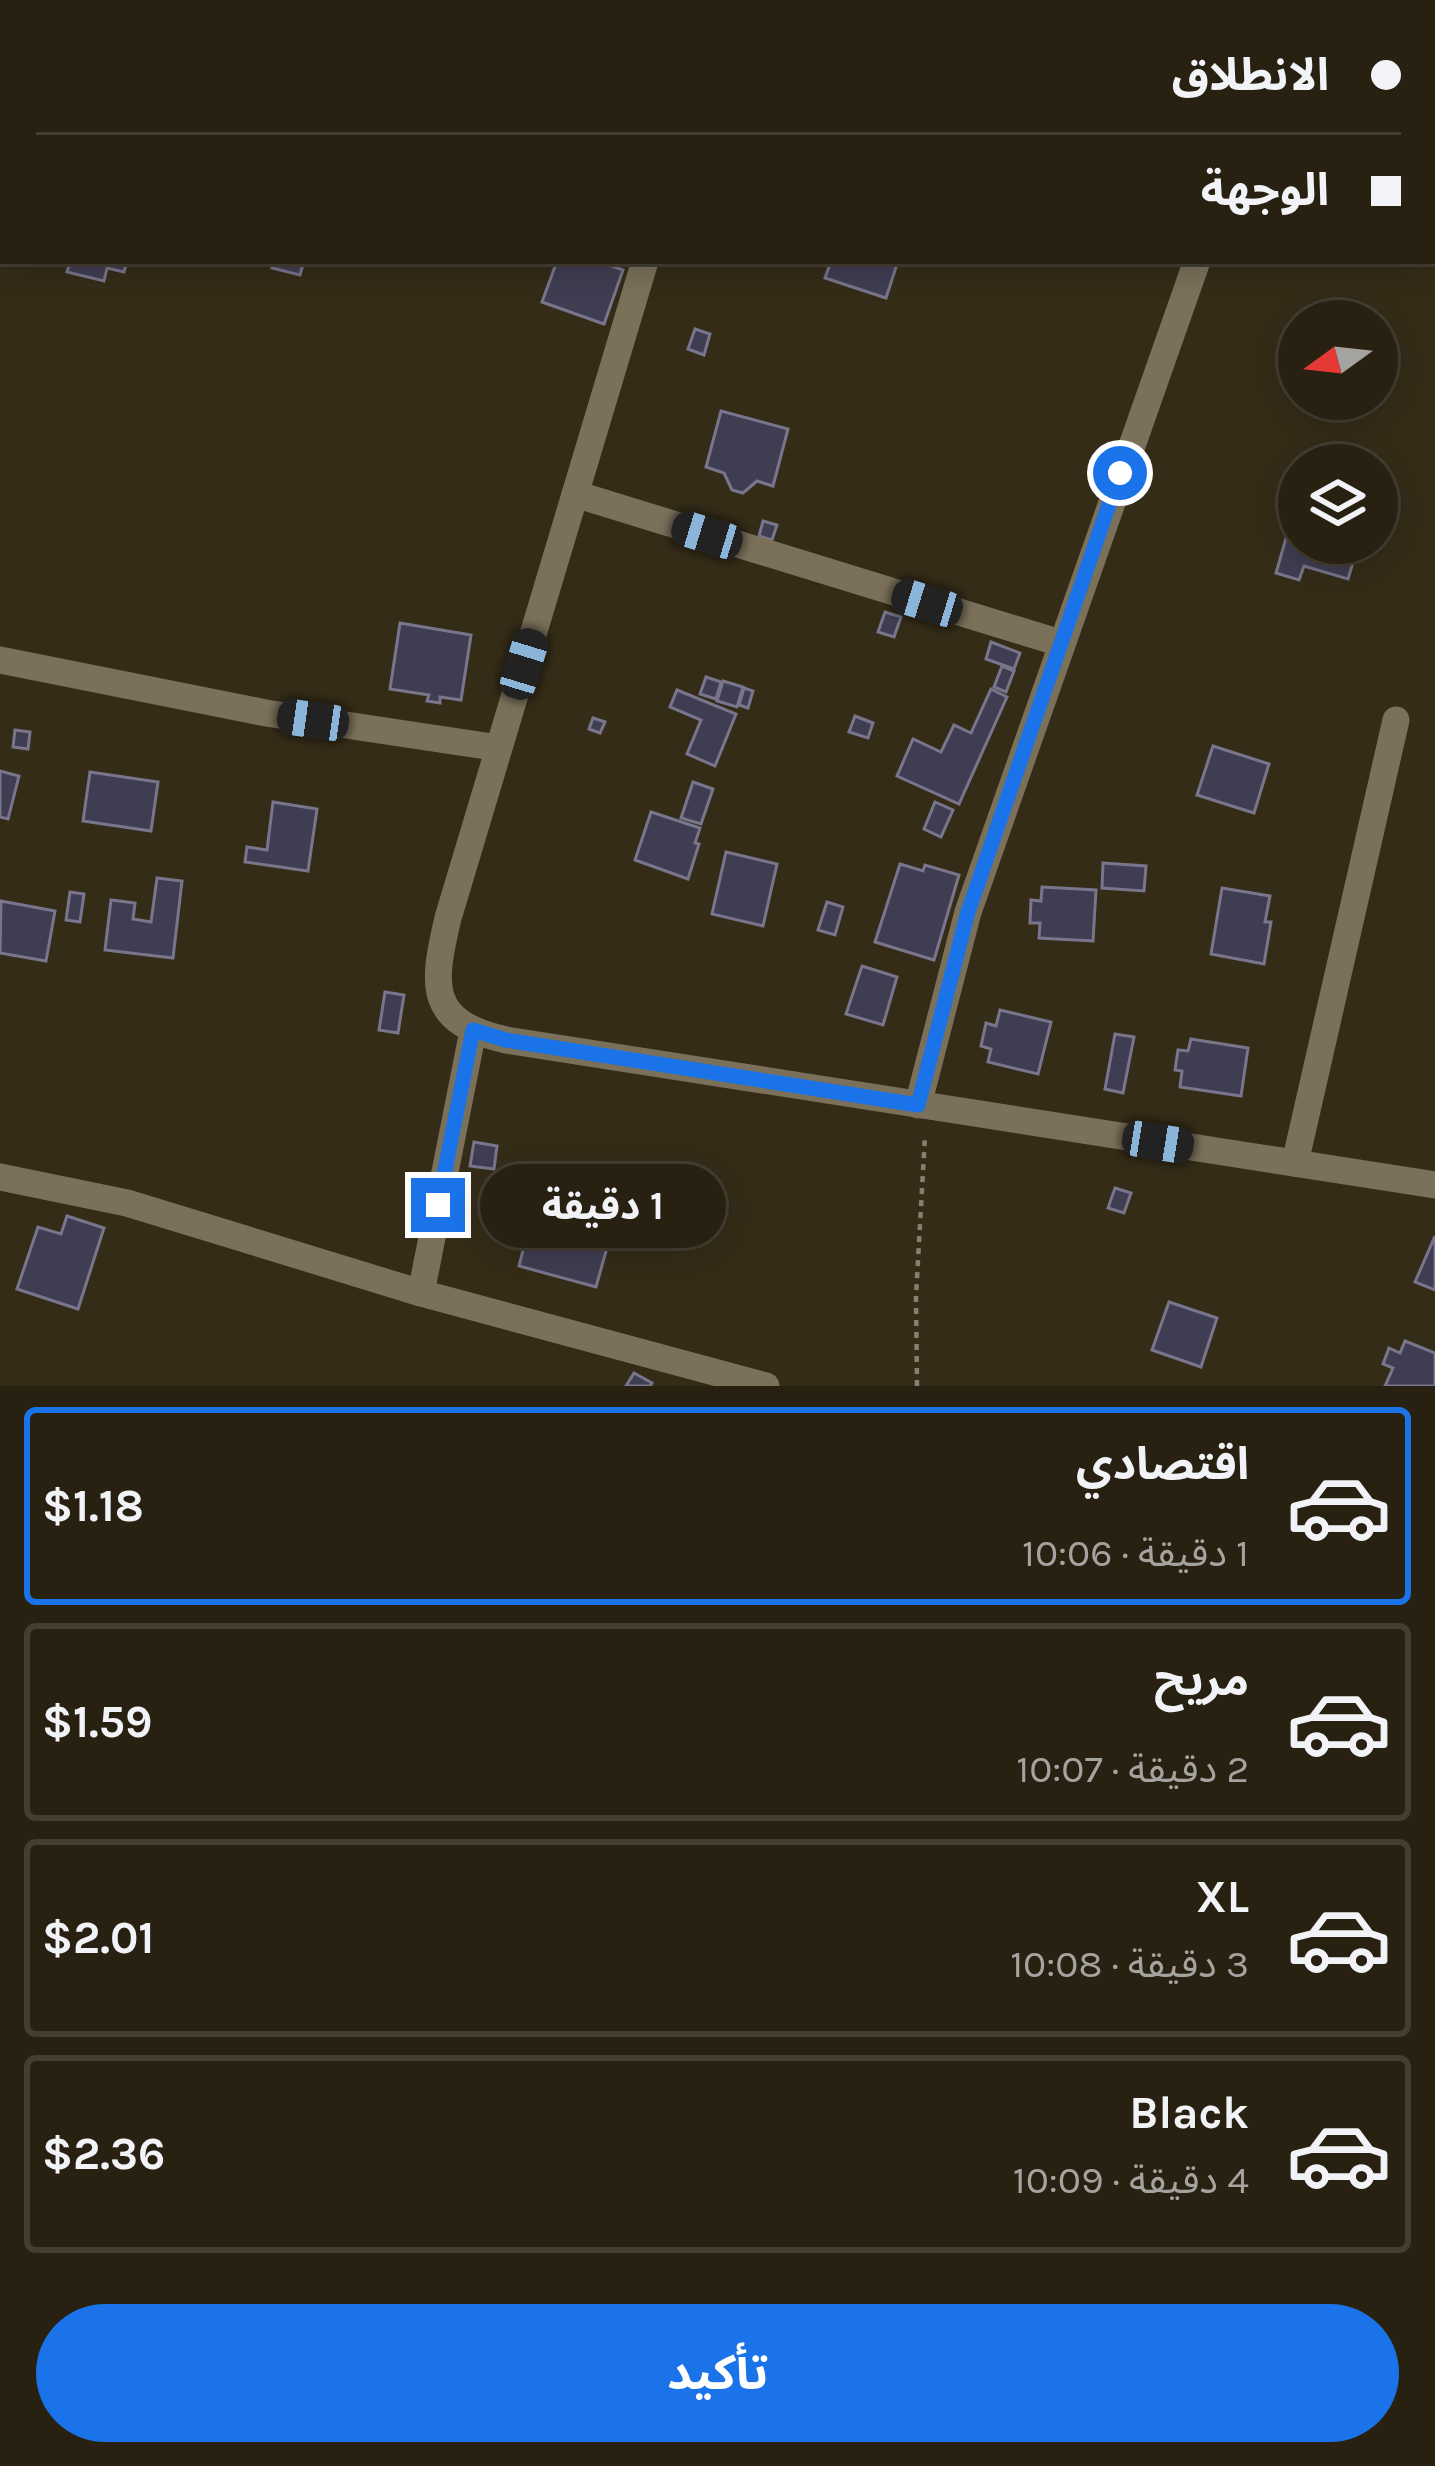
<!DOCTYPE html>
<html lang="ar">
<meta charset="utf-8">
<style>
:root{--surface:#282112;--page:#342e20;--text:#f1f3f6;--muted:#a5a39f;--line:#443e32;--accent:#1a73e8}
body{margin:0;font-family:Karla,"Noto Sans Arabic",sans-serif;background:var(--page);color:var(--text);direction:rtl;height:100vh;display:flex;flex-direction:column;font-size:45px;white-space:nowrap}
*{box-sizing:border-box;margin:0}
p{font-size:39px;color:var(--muted)}
.icon{flex:none;width:66px;height:66px;fill:none;stroke:currentColor;stroke-width:2;stroke-linecap:round;stroke-linejoin:round}
.map{position:relative;height:1386px;overflow:hidden;direction:ltr}
.sheet{display:flex;flex-direction:column;background:var(--surface);flex:1}
.sheet>*{flex:none}
.top-card{position:absolute;left:0px;top:0px;width:1437px;height:264px;box-shadow:0 6px 30px #0003,0 0 0 3px var(--line);direction:rtl;display:grid;align-content:center;height:264px;padding:0 36px;background:var(--surface)}
.needle{width:78px;rotate:255deg}
.tools{position:absolute;left:1278px;top:300px;display:grid;gap:24px}
.tools a{display:grid;place-items:center;width:120px;height:120px;border-radius:50%;background:var(--surface);box-shadow:0 6px 30px #0003,0 0 0 3px var(--line);font-size:60px}
.end{position:absolute;width:54px;height:54px;margin:-27px;border:15px solid #1a73e8;background:#fff;box-shadow:0 0 0 6px #fff}
.from{border-radius:50%}
.bubble{position:absolute;height:84px;border-radius:42px;background:var(--surface);box-shadow:0 6px 30px #0003,0 0 0 3px var(--line);font-size:39px;font-weight:700;line-height:84px;text-align:center;direction:rtl}
.car{position:absolute;width:36px;height:72px;margin:-36px -18px;border-radius:15px;box-shadow:0 0 9px 3px #0007;background:linear-gradient(#222 24%,#8ab4d8 0 40%,#222 0 76%,#8ab4d8 0 86%,#222 0)}
.top-card b{display:flex;align-items:center;gap:42px;height:114px;font-size:45px}
.top-card b+b{border-top:3px solid var(--line)}
.top-card i{width:30px;height:30px;background:var(--text)}
ul{padding:21px 0 0;list-style:none}
li{display:flex;align-items:center;gap:36px;height:198px;margin:0 24px 18px;padding:0 12px;border:6px solid var(--line);border-radius:12px}
li div{flex:1}
li b{display:block;font-size:45px}
li em{font-style:normal;font-weight:700}
li.active{border-color:var(--accent)}
li>.icon{width:108px;height:108px;stroke-width:1.5}
.cta{display:flex;gap:24px;margin-top:auto;padding:24px 36px}
.cta a{flex:1;height:138px;border-radius:72px;background:var(--accent);color:#fff;font-size:48px;font-weight:700;line-height:138px;text-align:center}
.map>svg:first-child{display:block}
.building{fill:#3f3d51;stroke:#78758c;stroke-width:3}
.lines{fill:none;stroke-linecap:round;stroke-linejoin:round}
.path{stroke:#877f6f;stroke-width:4.5;stroke-dasharray:6 6;stroke-linecap:butt}
.street{stroke:#7b715b;stroke-width:27}
.route{stroke:#1a73e8;stroke-width:15}
</style>
<div class="map">
<svg width="1435" height="1386" viewBox="0 0 1435 1386">
<rect width="100%" height="100%" fill="#352c18"/>
<g class="building">
<path d="M70 261H127L124 272 107 268 104 281 67 272Z"/>
<path d="M274 261H304L300 275 272 268Z"/>
<path d="M557 261H598L623 270 604 324 542 302Z"/>
<path d="M831 261H898L886 298 825 278Z"/>
<path d="M695 329 710 334 704 355 688 349Z"/>
<path d="M721 411 788 429 773 486 757 481 743 493 732 490 724 473 706 467Z"/>
<path d="M1294 510 1299 512V543H1359L1348 579 1304 566 1299 580 1276 573Z"/>
<path d="M763 521 777 525 772 540 759 536Z"/>
<path d="M885 612 901 617 894 637 878 632Z"/>
<path d="M400 623 471 635 461 700 440 697V703L427 701 429 695 390 689Z"/>
<path d="M991 642 1020 653 1014 669 986 659Z"/>
<path d="M1002 666 1014 671 1006 692 994 687Z"/>
<path d="M706 677 721 682 716 699 700 694Z"/>
<path d="M723 681 743 687 737 707 717 701Z"/>
<path d="M744 688 753 691 748 708 739 705Z"/>
<path d="M991 689 1007 697 959 804 897 776 913 739 941 752 954 725 971 733Z"/>
<path d="M677 690 736 714 715 766 687 754 701 720 670 707Z"/>
<path d="M855 716 873 723 868 738 849 732Z"/>
<path d="M593 718 605 722 600 733 589 729Z"/>
<path d="M15 730 30 732 28 749 13 747Z"/>
<path d="M1213 746 1269 764 1254 813 1197 795Z"/>
<path d="M0 771 19 776 8 819 0 817Z"/>
<path d="M90 772 158 782 151 831 83 821Z"/>
<path d="M693 782 713 789 701 824 681 818Z"/>
<path d="M273 802 317 809 308 871 245 862 247 847 267 850Z"/>
<path d="M935 802 953 810 941 837 924 829Z"/>
<path d="M651 812 700 828 695 843 699 844 688 879 635 860Z"/>
<path d="M726 852 777 864 763 926 712 914Z"/>
<path d="M1103 863 1146 866 1144 891 1102 888Z"/>
<path d="M900 864 923 871 925 865 959 875 934 960 875 942Z"/>
<path d="M157 878 182 881 173 958 105 950 111 900 135 903 133 919 151 922Z"/>
<path d="M1042 887 1096 890 1093 941 1039 938 1040 923H1030L1031 900 1041 901Z"/>
<path d="M1222 888 1270 896 1265 922H1271L1264 964 1211 954Z"/>
<path d="M70 892 84 894 80 922 66 920Z"/>
<path d="M1 901 55 911 46 961 0 953Z"/>
<path d="M827 902 843 907 835 935 818 930Z"/>
<path d="M862 966 897 977 883 1025 846 1014Z"/>
<path d="M385 992 404 995 398 1033 379 1030Z"/>
<path d="M1000 1010 1051 1022 1038 1074 988 1062 991 1049 981 1046 986 1023 996 1026Z"/>
<path d="M1115 1034 1134 1037 1123 1093 1105 1089Z"/>
<path d="M1191 1039 1248 1048 1241 1096 1180 1087 1182 1071 1175 1070 1178 1050 1188 1051Z"/>
<path d="M474 1142 497 1146 494 1169 470 1166Z"/>
<path d="M584 1188 617 1195 608 1234 576 1228Z"/>
<path d="M1115 1188 1131 1193 1124 1213 1108 1208Z"/>
<path d="M67 1216 104 1228 78 1309 17 1289 38 1227 61 1234Z"/>
<path d="M530 1223 608 1244 596 1287 519 1266Z"/>
<path d="M1435 1236V1290L1415 1282Z"/>
<path d="M1169 1302 1217 1318 1201 1367 1152 1350Z"/>
<path d="M1405 1341 1435 1353V1386H1385L1393 1368 1383 1364 1389 1348 1400 1353Z"/>
<path d="M634 1373 652 1383 650 1386H626Z"/>
</g>
<g class="lines">
<path class="path" d="M917 1386 916 1296 925 1136"/>
<g class="street">
<path d="M722 3 723 0"/>
<path d="M1289 3 1290 0"/>
<path d="M1434 241H1435"/>
<path d="M645 261 448 918C432 986 427 1022 506 1040L1435 1185"/>
<path d="M575 494 1060 643"/>
<path d="M0 660 266 713 499 748"/>
<path d="M918 1105 968 912 1197 261"/>
<path d="M1295 1163 1396 720"/>
<path d="M0 1177 127 1203 421 1293 766 1386"/>
<path d="M421 1293 473 1031"/>
</g>
</g>
<g class="lines">
<path class="route" d="M438 1205 473 1030 506 1040 918 1105 968 912 1120 473"/>
</g>
</svg>
<div class="tools">
<a><svg class="needle" viewBox="-14 -14 28 28"><path d="M0-13l5 13h-10z" fill="#e53935"/><path d="M0 13l5-13h-10z" fill="#a5a39f"/></svg></a>
<a><svg class="icon" aria-label="layers" viewBox="0 0 24 24"><path d="M12 4l9 5-9 5-9-5zM3 14l9 5 9-5"/></svg></a>
</div>
<i class="end from" style="left:1120px;top:473px"></i>
<i class="end" style="left:438px;top:1205px"></i>
<div class="bubble" style="left:480px;top:1164px;width:246px">1 دقيقة</div>
<i class="car" style="left:707px;top:535px;rotate:287deg"></i>
<i class="car" style="left:927px;top:603px;rotate:287deg"></i>
<i class="car" style="left:524px;top:664px;rotate:17deg"></i>
<i class="car" style="left:313px;top:720px;rotate:278deg"></i>
<i class="car" style="left:1158px;top:1142px;rotate:99deg"></i>
<div class="top-card">
<b><i class="from"></i>الانطلاق</b>
<b><i></i>الوجهة</b>
</div>
</div>
<section class="sheet">
<ul>
<li class="active"><svg class="icon" aria-label="car" viewBox="0 0 24 24"><path d="M5 17H2v-5l4-1 3-4h7l3 4 3 1v5h-3M9 17h6M6 11h13"/><circle cx="7" cy="17" r="2"/><circle cx="17" cy="17" r="2"/></svg><div><b>اقتصادي</b><p>1 دقيقة · 10:06</p></div><em>$1.18</em></li>
<li><svg class="icon" aria-label="car" viewBox="0 0 24 24"><path d="M5 17H2v-5l4-1 3-4h7l3 4 3 1v5h-3M9 17h6M6 11h13"/><circle cx="7" cy="17" r="2"/><circle cx="17" cy="17" r="2"/></svg><div><b>مريح</b><p>2 دقيقة · 10:07</p></div><em>$1.59</em></li>
<li><svg class="icon" aria-label="car" viewBox="0 0 24 24"><path d="M5 17H2v-5l4-1 3-4h7l3 4 3 1v5h-3M9 17h6M6 11h13"/><circle cx="7" cy="17" r="2"/><circle cx="17" cy="17" r="2"/></svg><div><b>XL</b><p>3 دقيقة · 10:08</p></div><em>$2.01</em></li>
<li><svg class="icon" aria-label="car" viewBox="0 0 24 24"><path d="M5 17H2v-5l4-1 3-4h7l3 4 3 1v5h-3M9 17h6M6 11h13"/><circle cx="7" cy="17" r="2"/><circle cx="17" cy="17" r="2"/></svg><div><b>Black</b><p>4 دقيقة · 10:09</p></div><em>$2.36</em></li>
</ul>
<div class="cta"><a>تأكيد</a></div>
</section>
